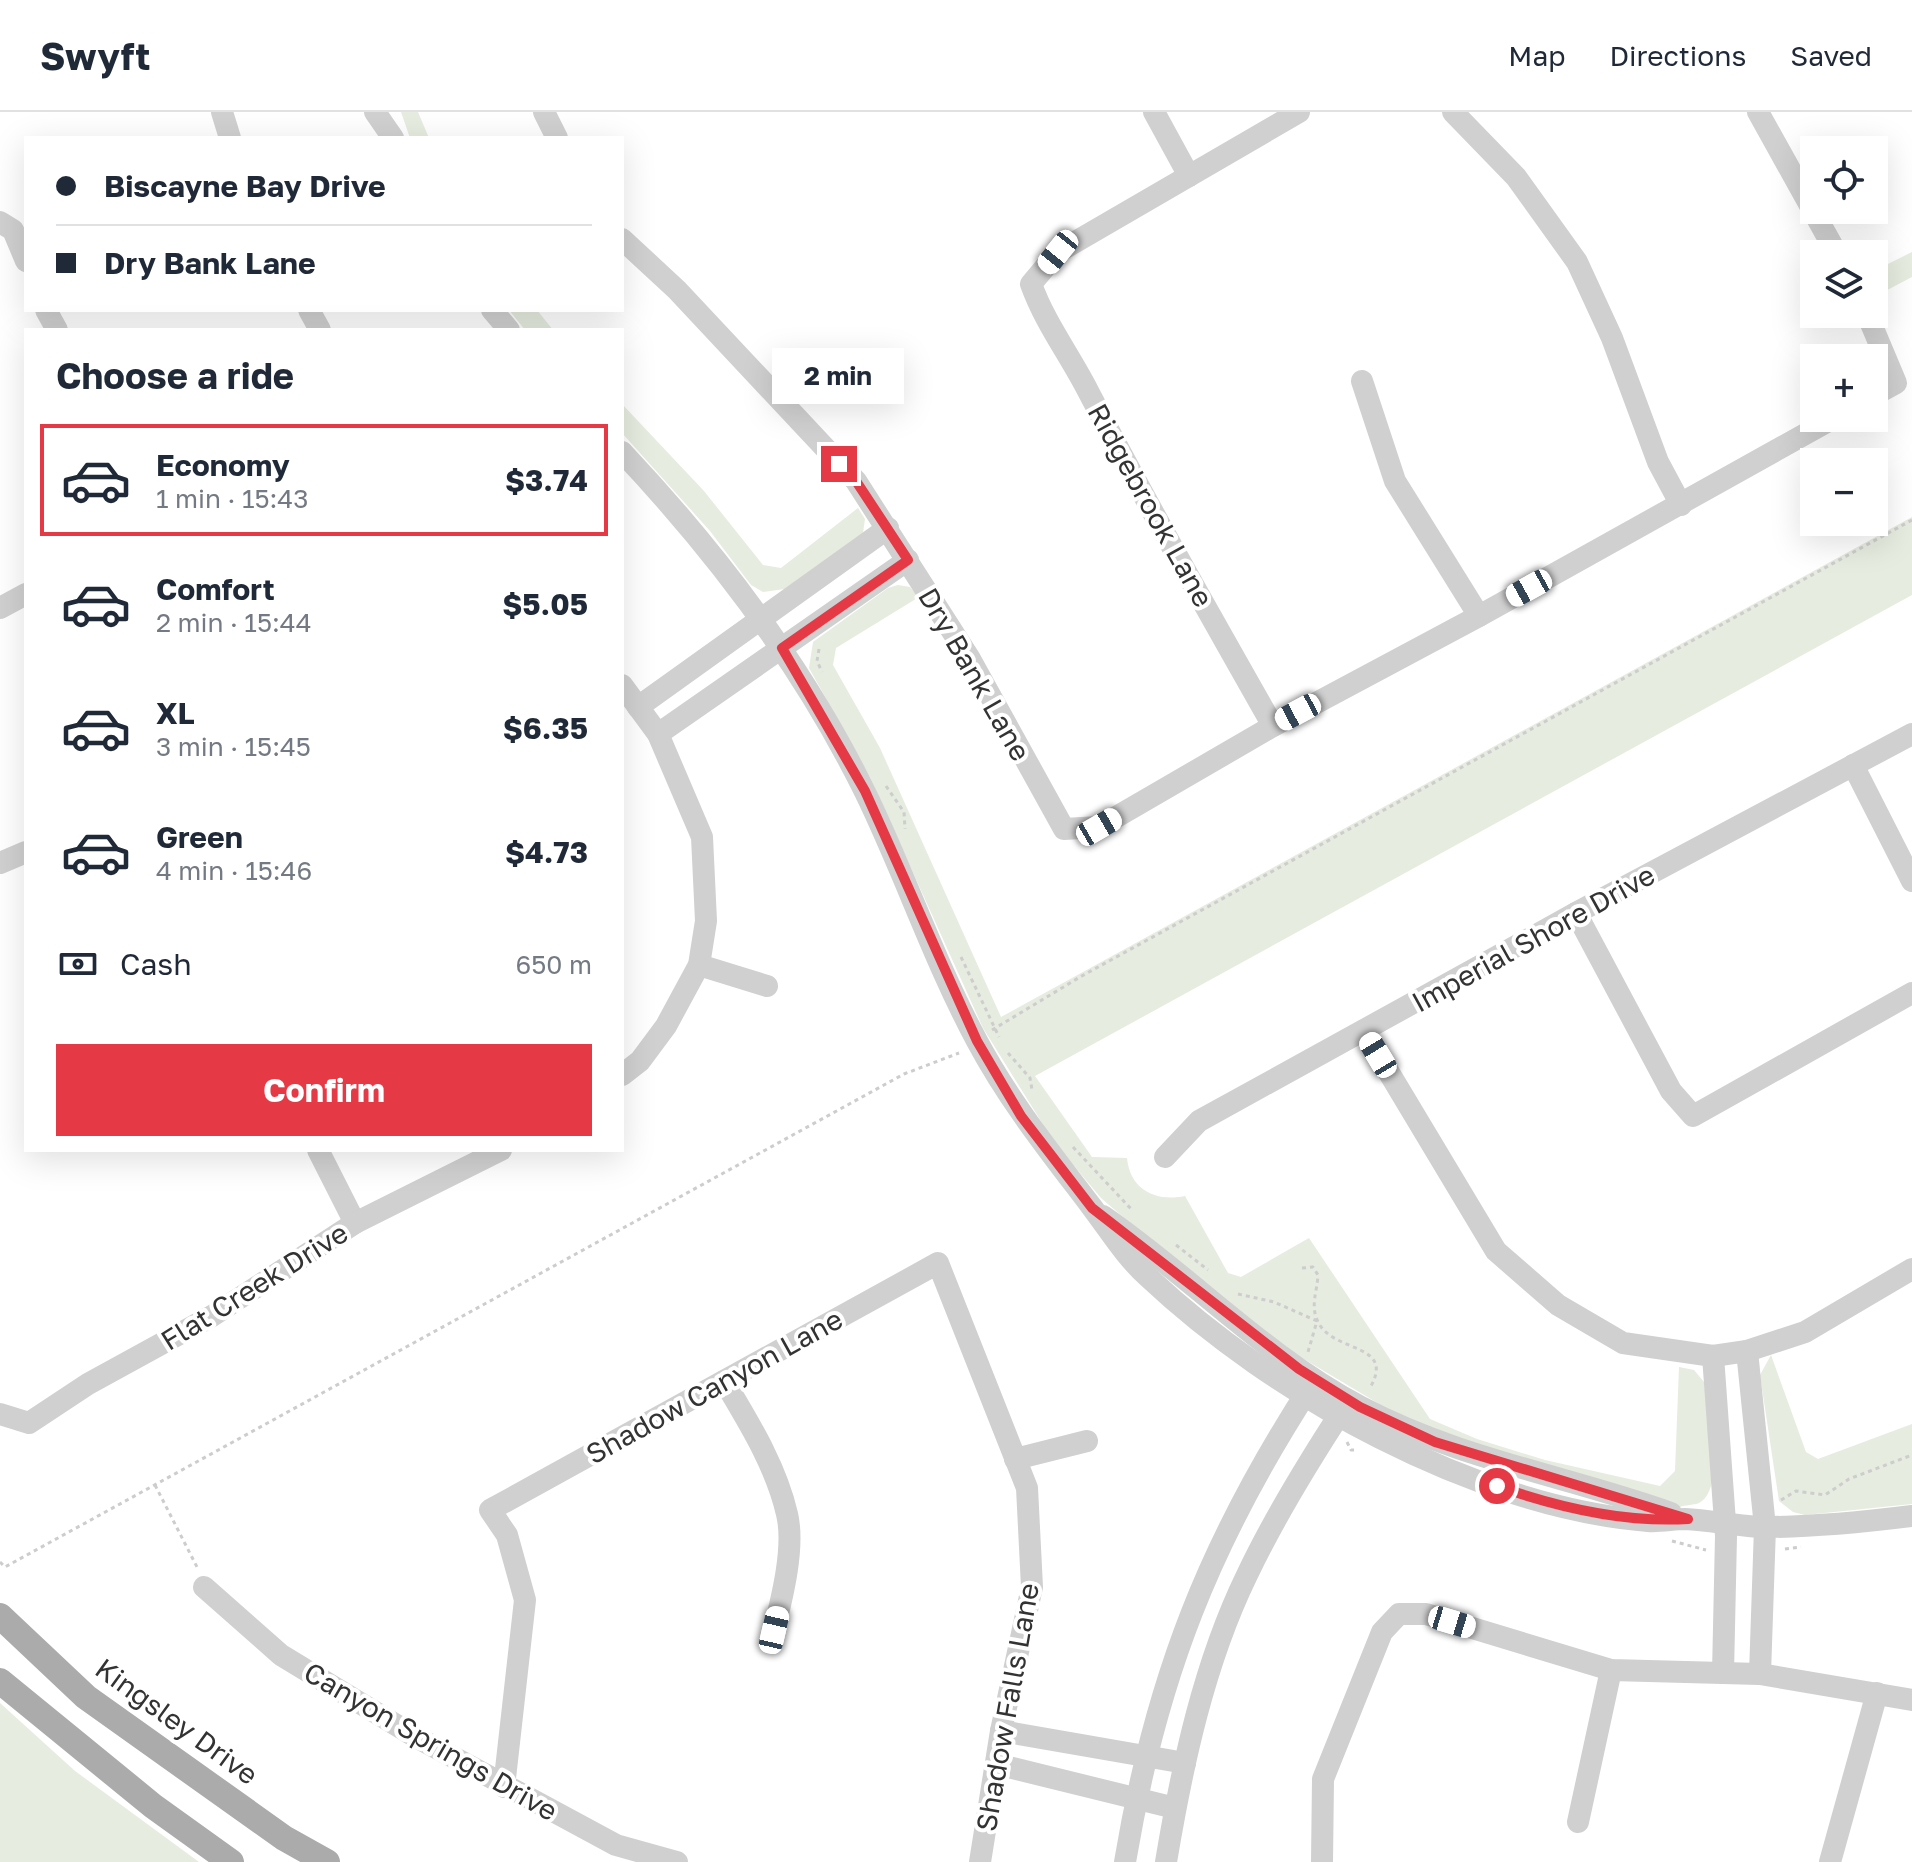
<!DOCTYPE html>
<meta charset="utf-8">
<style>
:root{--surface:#fff;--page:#f2f2f3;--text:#1f2937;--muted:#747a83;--line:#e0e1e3;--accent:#e63946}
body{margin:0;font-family:"Golos Text",sans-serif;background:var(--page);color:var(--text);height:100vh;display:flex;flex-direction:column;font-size:30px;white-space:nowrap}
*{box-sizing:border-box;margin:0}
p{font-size:26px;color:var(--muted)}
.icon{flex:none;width:44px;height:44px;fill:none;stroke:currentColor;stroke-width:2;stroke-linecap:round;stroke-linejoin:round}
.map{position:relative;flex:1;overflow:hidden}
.panel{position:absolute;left:24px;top:216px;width:600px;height:824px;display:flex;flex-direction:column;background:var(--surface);border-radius:0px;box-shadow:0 8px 32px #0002}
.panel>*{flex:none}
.banner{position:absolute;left:24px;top:24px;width:600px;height:176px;border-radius:0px;box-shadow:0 8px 32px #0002;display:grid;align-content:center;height:176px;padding:0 32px;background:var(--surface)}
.controls{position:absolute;left:1800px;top:24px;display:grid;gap:16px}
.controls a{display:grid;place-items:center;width:88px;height:88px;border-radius:0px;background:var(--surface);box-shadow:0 8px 32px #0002;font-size:40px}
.end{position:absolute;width:36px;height:36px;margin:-18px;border:10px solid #e63946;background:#fff;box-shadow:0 0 0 4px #fff}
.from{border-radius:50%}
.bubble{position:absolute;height:56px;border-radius:0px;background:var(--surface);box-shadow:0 8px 32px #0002;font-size:26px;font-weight:700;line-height:56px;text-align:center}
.car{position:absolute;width:24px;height:48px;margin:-24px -12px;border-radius:10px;box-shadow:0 0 6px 2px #0007;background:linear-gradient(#fff 24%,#345 0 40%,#fff 0 76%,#345 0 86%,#fff 0)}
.banner b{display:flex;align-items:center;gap:28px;height:76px;font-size:30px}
.banner b+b{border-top:2px solid var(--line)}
.banner i{width:20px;height:20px;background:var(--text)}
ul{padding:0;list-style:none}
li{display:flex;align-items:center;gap:24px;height:112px;margin:0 16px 12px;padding:0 16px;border:4px solid transparent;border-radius:0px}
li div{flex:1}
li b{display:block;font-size:30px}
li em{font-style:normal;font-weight:700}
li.selected{border-color:var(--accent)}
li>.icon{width:72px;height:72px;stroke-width:1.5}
h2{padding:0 32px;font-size:36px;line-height:96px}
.pay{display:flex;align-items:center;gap:20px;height:88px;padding:0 32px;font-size:30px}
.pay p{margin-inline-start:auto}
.button{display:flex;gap:16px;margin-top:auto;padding:16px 32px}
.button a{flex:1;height:92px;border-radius:0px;background:var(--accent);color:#fff;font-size:32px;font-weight:700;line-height:92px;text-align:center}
header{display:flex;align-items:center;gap:48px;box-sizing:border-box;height:112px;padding:0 40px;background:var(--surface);border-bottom:2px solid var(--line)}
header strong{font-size:38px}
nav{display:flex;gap:44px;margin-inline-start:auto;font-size:28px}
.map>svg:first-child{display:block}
.green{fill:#e6ecdf}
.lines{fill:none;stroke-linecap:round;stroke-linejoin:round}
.path{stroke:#cdcdcd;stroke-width:3;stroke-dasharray:4 4;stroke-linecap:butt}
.minor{stroke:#d0d0d0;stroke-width:22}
.major{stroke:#ababab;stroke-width:26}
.route{stroke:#e63946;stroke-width:10}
.labels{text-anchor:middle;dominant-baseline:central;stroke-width:8;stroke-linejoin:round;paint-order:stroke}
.street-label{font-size:28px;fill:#333;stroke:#fff}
</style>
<header>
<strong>Swyft</strong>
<nav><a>Map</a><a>Directions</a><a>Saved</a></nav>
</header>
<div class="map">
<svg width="1912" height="1750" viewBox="0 0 1912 1750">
<rect width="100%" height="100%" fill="#fff"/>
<g class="green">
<path d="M401 0H418L429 26H410Z"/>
<path d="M1912 140V165L1874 185V159Z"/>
<path d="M509 198H537L553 218H525Z"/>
<path d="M622 292 704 379 763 453 781 456 858 396 865 407 863 421 785 477 763 480 751 473 710 419 622 321Z"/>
<path d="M1912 405V483L1035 964 1092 1045 1127 1046C1130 1078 1156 1090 1185 1084L1228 1161 1241 1165 1309 1126 1430 1307 1477 1327 1545 1348 1660 1374 1675 1359 1679 1255 1694 1258 1704 1270C1707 1297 1727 1376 1699 1391 1694 1393 1685 1393 1680 1395L1524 1352 1396 1302 1252 1216 1101 1086 1054 1030 983 916 870 665 809 556 813 530 888 476 898 473 910 475 919 485 836 536 833 553 880 636 1001 905Z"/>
<path d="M1771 1243 1806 1340 1818 1347 1912 1312V1392L1805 1403 1793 1400 1779 1389 1760 1263Z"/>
<path d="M0 1591 75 1659 199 1750H0Z"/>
</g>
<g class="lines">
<g class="path">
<path d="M819 537 817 549 822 560"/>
<path d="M886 674 904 700 905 717"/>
<path d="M961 845 999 925"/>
<path d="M992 918 1080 865 1912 408"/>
<path d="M1008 941 1030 966 1032 978"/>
<path d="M1073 1035 1133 1099"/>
<path d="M1176 1133 1208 1158"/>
<path d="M1302 1156 1313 1155 1318 1163C1317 1181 1310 1193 1318 1210 1334 1242 1396 1230 1370 1276"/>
<path d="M1238 1182 1274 1190 1317 1209 1308 1240"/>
<path d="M1347 1330 1351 1338H1358"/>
<path d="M155 1373 197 1455"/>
<path d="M1781 1388 1796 1379 1825 1383 1849 1367 1912 1343"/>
<path d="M1672 1429 1706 1438"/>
<path d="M1785 1437 1801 1435"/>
<path d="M0 1450 5 1455 904 962 959 941"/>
</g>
<g class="minor">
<path d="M222 0 230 26"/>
<path d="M375 0 393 26"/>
<path d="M544 0 557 26"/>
<path d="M1154 0 1189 64"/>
<path d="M1453 0 1516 65 1577 150 1612 226 1658 350 1681 393"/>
<path d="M1758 0 1837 142"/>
<path d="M0 110 13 118 26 149"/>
<path d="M622 127 677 178 856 369 970 547 1064 717 1099 715 1273 614 1479 504 1834 306"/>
<path d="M46 198 57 218"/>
<path d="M309 198 320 218"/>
<path d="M492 198 509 218"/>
<path d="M1867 202 1896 271 1874 283"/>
<path d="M1362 269 1395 369 1479 504"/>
<path d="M622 340C718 442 803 554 865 680 905 762 934 849 977 929 1009 989 1050 1040 1091 1094 1110 1119 1125 1144 1148 1165 1273 1283 1475 1395 1648 1409 1661 1410 1673 1407 1685 1407 1712 1408 1739 1415 1767 1415 1815 1415 1864 1410 1912 1404"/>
<path d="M0 496 26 482"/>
<path d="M622 573 658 622 702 725 706 809 699 853 666 914 640 949 622 963"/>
<path d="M638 595 888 416"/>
<path d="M1273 614C1210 503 1147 392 1088 279 1069 242 1045 211 1031 172L1058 140 1299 0"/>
<path d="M658 622 908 448"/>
<path d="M1853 653 1912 769"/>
<path d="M0 751 26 740"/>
<path d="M1576 801 1671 979 1693 1004 1912 881"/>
<path d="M699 853 767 874"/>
<path d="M1364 919 1496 1139 1558 1193 1623 1231 1713 1244 1747 1239 1805 1220 1912 1157"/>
<path d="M318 1038 355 1111"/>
<path d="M1165 1045 1199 1009 1576 801 1912 622"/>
<path d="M1103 1104C1191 1165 1266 1245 1361 1295 1459 1347 1567 1364 1671 1401"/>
<path d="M1747 1239 1765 1415 1760 1562"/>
<path d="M1713 1244 1726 1424 1723 1561"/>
<path d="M724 1269C749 1311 776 1354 787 1402 795 1435 782 1486 774 1518"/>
<path d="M0 1302 29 1311 88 1272 212 1204 355 1111 501 1038"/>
<path d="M1015 1347 1087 1329"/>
<path d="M204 1475 281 1543 416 1625 616 1733 677 1750"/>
<path d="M1001 1619 1185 1651"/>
<path d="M996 1652 1175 1696"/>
<path d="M504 1675 525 1488 507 1423 490 1398 938 1151 1027 1376 1032 1475 1001 1619 980 1750"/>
<path d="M1578 1710 1611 1558"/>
<path d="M1125 1750C1156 1565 1210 1429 1312 1272"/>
<path d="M1166 1750C1182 1654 1204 1551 1247 1463 1275 1404 1309 1349 1345 1294"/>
<path d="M1322 1750 1323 1667 1382 1520 1399 1502H1426L1611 1558 1760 1562 1912 1588"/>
<path d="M1830 1750 1877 1581"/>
</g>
<g class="major">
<path d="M0 1504 86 1585 284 1726 327 1750"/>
<path d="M0 1569 153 1694 231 1750"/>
</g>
</g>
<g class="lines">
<path class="route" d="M839 352 856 369 908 448 782 536 865 679 977 929 1021 1004 1092 1096 1299 1257 1360 1295 1435 1330 1688 1407C1624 1411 1557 1395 1497 1374"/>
</g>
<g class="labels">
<g class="street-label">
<text transform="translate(1151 393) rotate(61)">Ridgebrook Lane</text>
<text transform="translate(975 562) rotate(60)">Dry Bank Lane</text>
<text transform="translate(1533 826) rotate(-29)">Imperial Shore Drive</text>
<text transform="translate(254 1174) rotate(-32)">Flat Creek Drive</text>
<text transform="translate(714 1274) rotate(-29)">Shadow Canyon Lane</text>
<text transform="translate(1007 1595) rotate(-80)">Shadow Falls Lane</text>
<text transform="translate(177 1609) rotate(36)">Kingsley Drive</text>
<text transform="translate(431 1629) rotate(30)">Canyon Springs Drive</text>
</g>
</g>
</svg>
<div class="controls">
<a><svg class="icon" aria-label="locate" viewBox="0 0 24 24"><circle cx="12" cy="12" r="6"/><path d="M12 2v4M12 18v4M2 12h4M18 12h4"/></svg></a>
<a><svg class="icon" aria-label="layers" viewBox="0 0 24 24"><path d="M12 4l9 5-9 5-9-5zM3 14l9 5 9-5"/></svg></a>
<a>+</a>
<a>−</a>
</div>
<i class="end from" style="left:1497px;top:1374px"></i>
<i class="end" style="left:839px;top:352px"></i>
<div class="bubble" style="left:772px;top:236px;width:132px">2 min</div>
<i class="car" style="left:1058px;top:140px;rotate:219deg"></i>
<i class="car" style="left:1529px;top:476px;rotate:241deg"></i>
<i class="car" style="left:1298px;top:600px;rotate:242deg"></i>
<i class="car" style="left:1099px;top:715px;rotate:60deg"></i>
<i class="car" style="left:1378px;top:943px;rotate:329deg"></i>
<i class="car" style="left:1452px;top:1510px;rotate:107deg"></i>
<i class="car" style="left:774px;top:1518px;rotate:13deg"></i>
<div class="banner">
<b><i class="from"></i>Biscayne Bay Drive</b>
<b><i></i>Dry Bank Lane</b>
</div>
<section class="panel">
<h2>Choose a ride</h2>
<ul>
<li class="selected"><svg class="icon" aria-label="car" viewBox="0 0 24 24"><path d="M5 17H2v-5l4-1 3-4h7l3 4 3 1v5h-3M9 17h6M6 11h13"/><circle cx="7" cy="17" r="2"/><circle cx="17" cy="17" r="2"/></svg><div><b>Economy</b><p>1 min · 15:43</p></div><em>$3.74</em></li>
<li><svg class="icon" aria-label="car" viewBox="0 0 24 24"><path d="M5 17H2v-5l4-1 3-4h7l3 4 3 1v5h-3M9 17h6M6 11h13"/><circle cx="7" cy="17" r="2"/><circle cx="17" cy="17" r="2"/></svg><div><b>Comfort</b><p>2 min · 15:44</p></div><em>$5.05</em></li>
<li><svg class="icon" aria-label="car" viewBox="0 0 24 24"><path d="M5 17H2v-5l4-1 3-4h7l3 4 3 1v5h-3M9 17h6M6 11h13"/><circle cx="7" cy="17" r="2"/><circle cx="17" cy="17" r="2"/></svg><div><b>XL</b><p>3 min · 15:45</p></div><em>$6.35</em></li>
<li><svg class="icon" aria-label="car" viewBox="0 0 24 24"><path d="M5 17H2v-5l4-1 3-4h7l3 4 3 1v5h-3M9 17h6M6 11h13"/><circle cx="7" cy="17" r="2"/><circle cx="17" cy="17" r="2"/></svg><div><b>Green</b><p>4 min · 15:46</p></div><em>$4.73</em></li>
</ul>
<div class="pay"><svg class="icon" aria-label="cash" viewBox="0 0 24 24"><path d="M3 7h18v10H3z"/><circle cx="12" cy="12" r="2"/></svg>Cash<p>650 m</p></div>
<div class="button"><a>Confirm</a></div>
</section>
</div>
